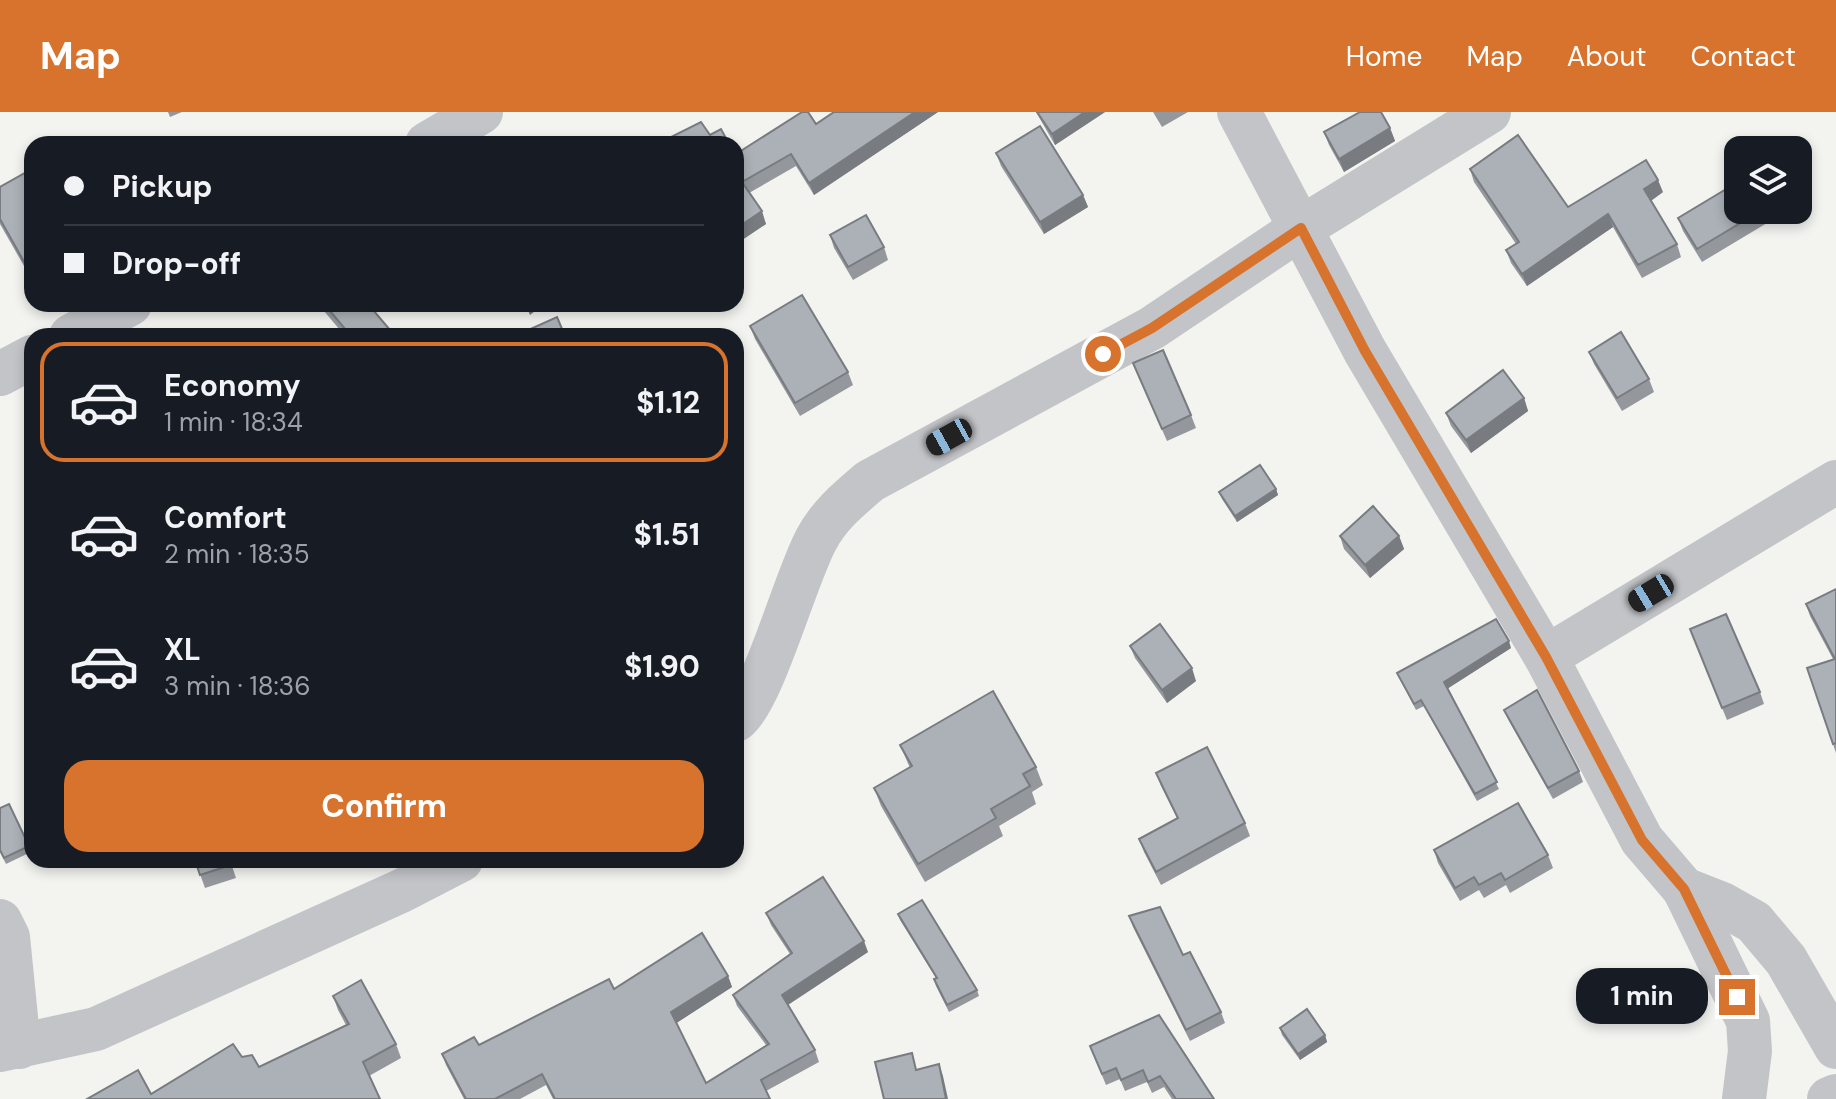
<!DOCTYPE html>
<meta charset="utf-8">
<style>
:root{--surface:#171b24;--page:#20242c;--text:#f1f3f6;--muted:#9ea1a6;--line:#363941;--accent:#d7732c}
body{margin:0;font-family:"DM Sans",sans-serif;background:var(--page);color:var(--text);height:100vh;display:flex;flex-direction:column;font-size:30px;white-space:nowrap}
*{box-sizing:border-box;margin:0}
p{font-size:26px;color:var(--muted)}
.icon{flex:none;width:44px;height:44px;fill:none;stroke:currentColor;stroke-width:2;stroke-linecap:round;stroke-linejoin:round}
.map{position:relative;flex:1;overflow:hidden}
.sheet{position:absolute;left:24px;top:216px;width:720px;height:540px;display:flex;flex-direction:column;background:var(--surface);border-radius:24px;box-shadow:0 4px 12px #0003}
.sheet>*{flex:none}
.guide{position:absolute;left:24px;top:24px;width:720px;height:176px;border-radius:24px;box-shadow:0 4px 12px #0003;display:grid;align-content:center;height:176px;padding:0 40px;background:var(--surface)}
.buttons{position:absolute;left:1724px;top:24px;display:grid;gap:16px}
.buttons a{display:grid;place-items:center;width:88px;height:88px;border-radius:16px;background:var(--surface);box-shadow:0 4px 12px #0003;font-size:40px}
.end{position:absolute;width:36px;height:36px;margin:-18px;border:10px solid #d7732c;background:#fff;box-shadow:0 0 0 4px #fff}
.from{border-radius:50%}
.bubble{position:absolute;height:56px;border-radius:24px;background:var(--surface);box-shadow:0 4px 12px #0003;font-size:26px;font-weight:700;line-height:56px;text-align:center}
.car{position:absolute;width:24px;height:48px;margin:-24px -12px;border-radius:10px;box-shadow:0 0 6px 2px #0007;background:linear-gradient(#222 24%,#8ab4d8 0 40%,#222 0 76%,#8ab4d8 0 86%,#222 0)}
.guide b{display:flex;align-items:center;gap:28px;height:76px;font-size:30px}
.guide b+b{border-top:2px solid var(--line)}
.guide i{width:20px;height:20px;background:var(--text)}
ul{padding:14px 0 0;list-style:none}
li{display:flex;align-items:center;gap:24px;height:120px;margin:0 16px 12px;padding:0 24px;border:4px solid transparent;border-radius:24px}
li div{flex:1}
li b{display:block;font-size:30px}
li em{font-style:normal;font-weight:700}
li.active{border-color:var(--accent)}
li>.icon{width:72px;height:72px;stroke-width:1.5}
.cta{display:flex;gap:16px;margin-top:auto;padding:16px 40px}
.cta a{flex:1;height:92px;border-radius:24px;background:var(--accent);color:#fff;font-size:32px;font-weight:700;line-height:92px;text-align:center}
header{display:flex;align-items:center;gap:48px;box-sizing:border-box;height:112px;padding:0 40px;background:var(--accent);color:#fff}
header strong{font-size:38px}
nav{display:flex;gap:44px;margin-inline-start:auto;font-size:28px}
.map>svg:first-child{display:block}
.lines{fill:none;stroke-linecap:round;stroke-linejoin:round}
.minor{stroke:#c2c4c8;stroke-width:44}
.wall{fill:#94989d}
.shaded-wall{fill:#787c80}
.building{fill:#acb1b7;stroke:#787c80;stroke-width:2}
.route{stroke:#d7732c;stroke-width:10}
</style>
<header>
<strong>Map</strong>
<nav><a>Home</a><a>Map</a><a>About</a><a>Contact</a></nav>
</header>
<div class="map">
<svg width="1836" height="987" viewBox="0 0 1836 987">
<rect width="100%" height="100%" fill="#f3f4f0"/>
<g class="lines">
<g class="minor">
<path d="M1239 0 1365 239 1546 545 1642 728 1684 777 1722 792 1754 810 1786 848 1836 935"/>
<path d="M427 32 481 0"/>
<path d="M71 224 130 192"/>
<path d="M0 262 32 245"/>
<path d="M1546 545 1836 370"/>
<path d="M736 608C763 587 795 467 816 428 829 403 849 387 870 369L1152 216 1301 116 1489 0"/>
<path d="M1684 777 1748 909 1750 939 1744 987"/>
<path d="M0 809 8 825 19 935"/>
<path d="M0 938 96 917 401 779 461 748"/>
<path d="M1829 987 1836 984"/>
</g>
</g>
<g class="wall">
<path d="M168 0H182L170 5Z"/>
<path d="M834 0H938L814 83 796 54 749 81 766 112 742 128 736 119V42L816 12Z"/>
<path d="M1036 0H1105L1055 33Z"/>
<path d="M1153 0H1188L1162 15Z"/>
<path d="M1390 16 1395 29 1344 60 1329 33 1324 20Z"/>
<path d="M996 41 1083 83 1088 95 1044 122 1001 54Z"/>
<path d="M32 57V168L0 112V75Z"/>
<path d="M1470 57 1568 95 1663 80 1651 89 1677 132 1681 145 1642 166 1613 115 1527 174 1511 151 1506 138 1516 132 1474 70Z"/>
<path d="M1762 98 1767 111 1702 150 1683 119 1678 106Z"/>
<path d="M830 123 884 135 888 148 853 168 834 136Z"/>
<path d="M321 192H368L392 224H345L324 199Z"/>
<path d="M750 214 848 260 853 273 800 304 755 227Z"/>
<path d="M1589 240 1649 267 1654 280 1622 299 1594 252Z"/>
<path d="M1133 251 1191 303 1196 316 1167 329Z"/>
<path d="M1524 286 1528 299 1471 341 1451 314 1446 301Z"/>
<path d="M1276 377 1278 383 1237 410 1222 387 1219 380Z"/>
<path d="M1340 424H1399L1404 437 1370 466 1344 437Z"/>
<path d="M1836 477V641L1807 556 1833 547 1810 504 1806 492Z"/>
<path d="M1695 530 1760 580 1764 592 1727 608Z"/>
<path d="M1130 534 1196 569 1167 591 1135 546Z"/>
<path d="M1511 536 1448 576 1499 677 1477 689 1424 594 1416 598 1397 561Z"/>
<path d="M1504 598 1579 659 1583 670 1553 687 1509 609Z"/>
<path d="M900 633 1036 655 1043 673 1032 680 1036 692 999 714 1003 724 925 770 881 694 874 676 910 656Z"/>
<path d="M1156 661 1245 711 1250 724 1161 773 1144 740 1139 727 1177 706 1161 674Z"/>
<path d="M0 696 29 734 31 740 6 752 0 740Z"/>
<path d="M1434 738 1548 743 1553 756 1510 781 1506 773 1484 786 1479 778 1460 789 1438 751Z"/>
<path d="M195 748H230L236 766 205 776Z"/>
<path d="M766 801 868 840 788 893 815 938 819 950 766 979 770 987H553L546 973 520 987H464L446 953 442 942 479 933 614 877 728 864 732 875 676 911 706 971 766 933 737 894 733 883 790 842 771 813Z"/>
<path d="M898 802 977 878 979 884 949 900 936 874 934 867 936 866 900 808Z"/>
<path d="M1129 804 1183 843 1221 900 1225 911 1190 929 1133 815Z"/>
<path d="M333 884 396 932 401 946 369 964 151 982 242 945 259 955 346 913 338 898Z"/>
<path d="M1280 916 1325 923 1327 930 1300 948 1282 923Z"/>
<path d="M1090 934 1214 987H1172L1164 975 1152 981 1147 970 1125 979 1120 967 1106 973Z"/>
</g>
<g class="shaded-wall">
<path d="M915 0H938L814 83 809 71Z"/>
<path d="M1085 0H1105L1055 33 1052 22Z"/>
<path d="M1390 16 1395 29 1344 60 1339 47Z"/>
<path d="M1658 68 1663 80 1649 90 1644 77Z"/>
<path d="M1083 83 1088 95 1044 122 1040 110Z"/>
<path d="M762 99 766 112 742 128 737 116Z"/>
<path d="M1608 102 1613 115 1527 174 1522 162Z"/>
<path d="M533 192H544L530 203 527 196Z"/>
<path d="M390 218 392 224H383Z"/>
<path d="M1524 286 1528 299 1471 341 1466 328Z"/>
<path d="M1276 377 1278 383 1237 410 1235 404Z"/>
<path d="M1399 424 1404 437 1370 466 1365 453Z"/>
<path d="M1509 529 1511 536 1447 577 1444 570Z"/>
<path d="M1192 556 1196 569 1167 591 1162 578Z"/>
<path d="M864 829 868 840 786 894 782 883Z"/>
<path d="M728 864 732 875 675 912 671 900Z"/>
<path d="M1325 923 1327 930 1300 948 1298 942Z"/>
<path d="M939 952 943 964 948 987H946Z"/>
</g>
<g class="building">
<path d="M802 0H808L816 12 834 0H915L809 71 791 42 742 70 762 99 737 116 736 114V42Z"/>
<path d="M1037 0H1085L1052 22Z"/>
<path d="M1360 0H1381L1390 16 1339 47 1324 20Z"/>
<path d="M701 10 710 23 721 17 729 32H660L659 31Z"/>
<path d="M1040 14 1083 83 1040 110 996 41Z"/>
<path d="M1518 23 1568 95 1646 48 1658 68 1644 77 1677 132 1638 153 1608 102 1522 162 1506 138 1519 130 1470 57Z"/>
<path d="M32 57V164L0 107V75Z"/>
<path d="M1738 70V98H1762L1697 137 1678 106Z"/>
<path d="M866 103 884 135 848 155 830 123Z"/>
<path d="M802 183 848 260 795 291 750 214Z"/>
<path d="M324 192H368L390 218 383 224H351Z"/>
<path d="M557 205 565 224H515Z"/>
<path d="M1621 220 1649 267 1617 286 1589 240Z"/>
<path d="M1163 238 1191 303 1162 317 1133 251Z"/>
<path d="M1503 258 1524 286 1466 328 1446 301Z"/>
<path d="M1260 353 1276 377 1235 404 1219 380Z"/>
<path d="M1373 394 1399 424 1365 453 1340 424Z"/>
<path d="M1836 477V631L1833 632 1807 556 1835 547 1806 492Z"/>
<path d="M1726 502 1760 580 1722 596 1690 517Z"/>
<path d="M1496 507 1509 529 1444 570 1497 670 1475 682 1421 588 1414 592 1397 561Z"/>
<path d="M1160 512 1192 556 1162 578 1130 534Z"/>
<path d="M1537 578 1579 659 1548 676 1504 598Z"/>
<path d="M993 579 1036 655 1023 662 1030 674 991 697 996 706 918 752 874 676 912 654 900 633Z"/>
<path d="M1207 635 1245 711 1156 760 1139 727 1178 706 1156 661Z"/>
<path d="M1518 691 1548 743 1505 768 1501 761 1479 773 1474 765 1455 776 1434 738Z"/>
<path d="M9 692 29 734 4 746 0 738V696Z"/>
<path d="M195 748H230L231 753 200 763Z"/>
<path d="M823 765 864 829 782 883 815 938 761 968 770 987H555L542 962 495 987H466L442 942 474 925 479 933 609 867 614 877 702 821 728 864 671 900 706 971 769 932 733 883 792 841 766 801Z"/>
<path d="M922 788 977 878 947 893 934 867 937 866 898 802Z"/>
<path d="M1160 795 1183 843 1190 840 1221 900 1186 918 1129 804Z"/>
<path d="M361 868 396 932 363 950 380 987H87L138 958 151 982 233 932 242 945 252 943 259 955 349 912 333 884Z"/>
<path d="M1307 897 1325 923 1298 942 1280 916Z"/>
<path d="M1159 903 1214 987H1176L1160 964 1148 970 1143 958 1121 968 1116 956 1102 962 1090 934Z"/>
<path d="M912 941 916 958 939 952 946 987H884L875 950Z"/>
</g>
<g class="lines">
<path class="route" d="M1103 242 1152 216 1301 116 1365 239 1546 545 1642 728 1684 777 1737 885"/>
</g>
</svg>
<div class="buttons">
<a><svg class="icon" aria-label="layers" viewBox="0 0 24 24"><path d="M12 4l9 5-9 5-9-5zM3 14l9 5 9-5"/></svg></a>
</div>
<i class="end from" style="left:1103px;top:242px"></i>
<i class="end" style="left:1737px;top:885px"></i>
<div class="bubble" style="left:1576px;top:856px;width:132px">1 min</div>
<i class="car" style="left:949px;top:325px;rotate:241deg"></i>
<i class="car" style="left:1651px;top:481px;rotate:239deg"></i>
<div class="guide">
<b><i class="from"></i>Pickup</b>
<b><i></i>Drop-off</b>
</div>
<section class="sheet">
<ul>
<li class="active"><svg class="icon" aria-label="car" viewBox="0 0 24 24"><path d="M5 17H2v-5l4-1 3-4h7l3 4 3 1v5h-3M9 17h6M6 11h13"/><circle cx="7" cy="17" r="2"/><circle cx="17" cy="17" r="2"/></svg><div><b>Economy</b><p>1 min · 18:34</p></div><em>$1.12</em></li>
<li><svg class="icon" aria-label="car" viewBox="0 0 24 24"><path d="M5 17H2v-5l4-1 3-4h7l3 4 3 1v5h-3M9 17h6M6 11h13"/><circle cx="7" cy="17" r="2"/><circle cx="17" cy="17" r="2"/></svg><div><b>Comfort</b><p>2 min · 18:35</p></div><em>$1.51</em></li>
<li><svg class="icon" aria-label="car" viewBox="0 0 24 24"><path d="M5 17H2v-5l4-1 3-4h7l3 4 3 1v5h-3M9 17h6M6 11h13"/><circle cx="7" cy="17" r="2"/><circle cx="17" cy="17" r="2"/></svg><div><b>XL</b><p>3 min · 18:36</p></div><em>$1.90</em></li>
</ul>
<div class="cta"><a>Confirm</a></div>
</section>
</div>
